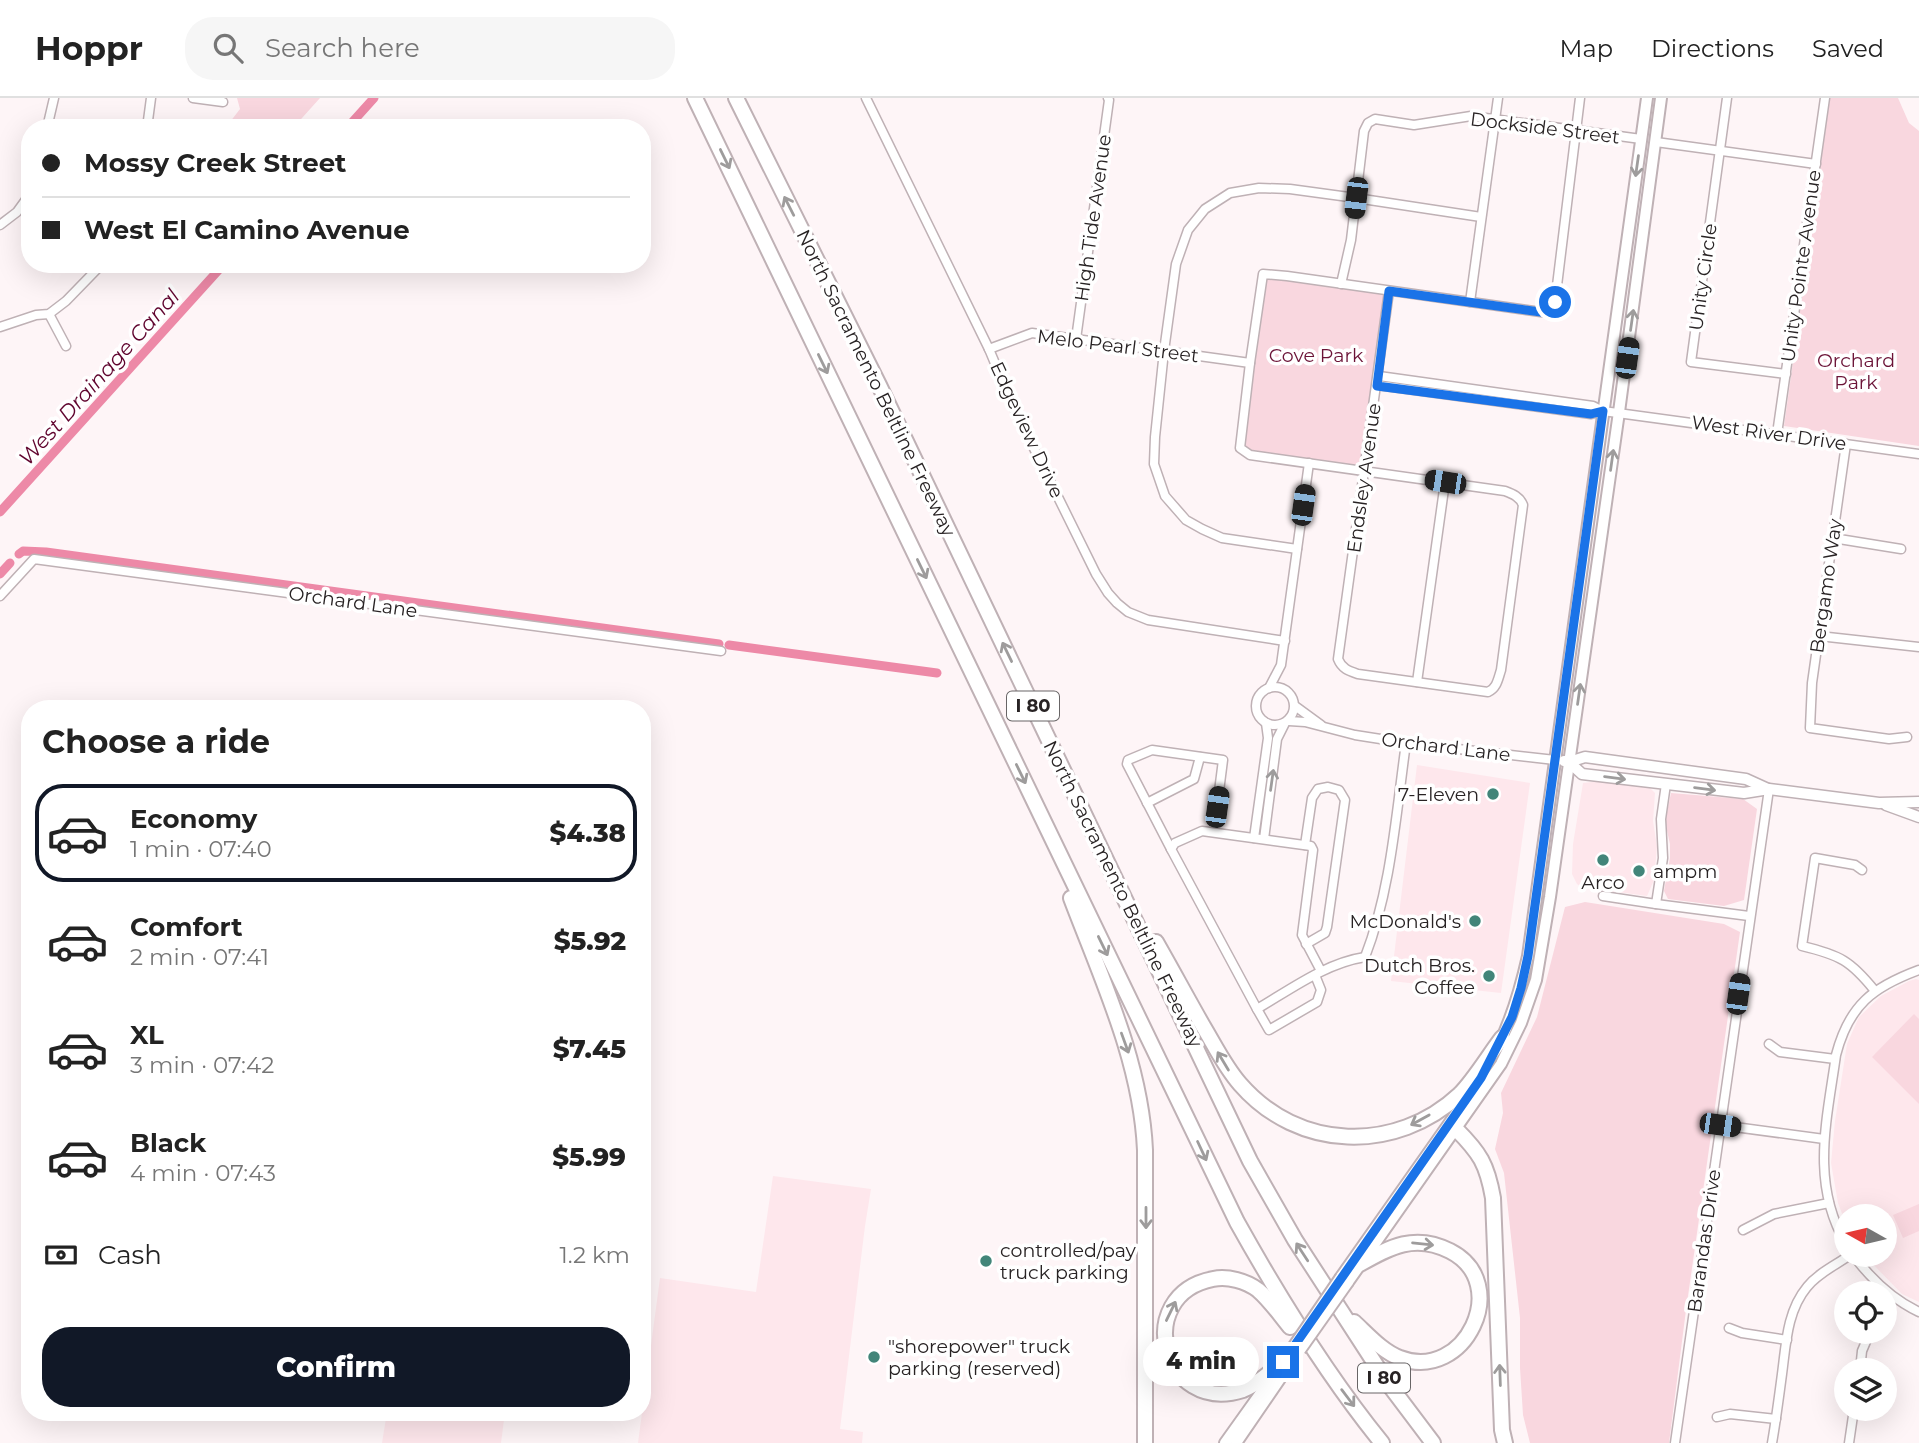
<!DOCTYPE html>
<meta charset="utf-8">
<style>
:root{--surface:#fff;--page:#f6f6f6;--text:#222;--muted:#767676;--line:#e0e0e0;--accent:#111827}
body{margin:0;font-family:Montserrat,sans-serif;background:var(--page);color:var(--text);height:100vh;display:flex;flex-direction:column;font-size:26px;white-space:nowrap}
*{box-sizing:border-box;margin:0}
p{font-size:23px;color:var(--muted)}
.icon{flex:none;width:38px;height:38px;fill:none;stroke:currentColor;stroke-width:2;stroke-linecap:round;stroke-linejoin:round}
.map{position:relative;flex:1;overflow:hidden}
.panel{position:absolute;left:21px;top:602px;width:630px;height:721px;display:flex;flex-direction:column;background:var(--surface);border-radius:28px;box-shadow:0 7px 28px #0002}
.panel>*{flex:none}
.guide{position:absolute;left:21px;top:21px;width:630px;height:154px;border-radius:28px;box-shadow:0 7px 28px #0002;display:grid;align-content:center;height:154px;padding:0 21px;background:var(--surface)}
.needle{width:46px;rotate:278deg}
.tools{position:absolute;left:1834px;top:1106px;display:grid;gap:14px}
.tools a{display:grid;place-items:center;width:63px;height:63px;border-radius:50%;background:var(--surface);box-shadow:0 7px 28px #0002;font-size:35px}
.end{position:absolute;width:32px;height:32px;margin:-16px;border:9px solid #1a73e8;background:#fff;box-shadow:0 0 0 4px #fff}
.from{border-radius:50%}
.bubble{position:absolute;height:49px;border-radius:24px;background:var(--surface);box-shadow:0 7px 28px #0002;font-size:23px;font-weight:800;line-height:49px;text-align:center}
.car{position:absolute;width:21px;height:42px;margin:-21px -10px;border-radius:9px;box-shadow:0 0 5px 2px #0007;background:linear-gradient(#222 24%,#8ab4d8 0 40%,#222 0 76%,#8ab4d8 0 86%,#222 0)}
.guide b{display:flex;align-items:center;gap:24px;height:66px;font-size:26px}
.guide b+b{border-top:2px solid var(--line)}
.guide i{width:18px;height:18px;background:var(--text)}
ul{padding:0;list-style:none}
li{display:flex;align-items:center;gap:21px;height:98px;margin:0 14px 10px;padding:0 7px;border:4px solid transparent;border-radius:28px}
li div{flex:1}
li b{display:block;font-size:26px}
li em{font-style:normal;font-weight:800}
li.active{border-color:var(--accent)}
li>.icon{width:63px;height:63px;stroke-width:1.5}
h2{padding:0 21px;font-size:32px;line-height:84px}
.pay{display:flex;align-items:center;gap:18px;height:77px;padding:0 21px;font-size:26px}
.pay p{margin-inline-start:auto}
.primary-button{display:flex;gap:14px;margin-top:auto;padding:14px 21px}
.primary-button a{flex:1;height:80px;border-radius:28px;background:var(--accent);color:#fff;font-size:28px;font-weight:800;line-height:80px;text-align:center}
header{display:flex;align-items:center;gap:42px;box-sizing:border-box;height:98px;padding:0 35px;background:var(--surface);border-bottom:2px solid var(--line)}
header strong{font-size:33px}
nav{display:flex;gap:38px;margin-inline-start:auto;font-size:24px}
.search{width:490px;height:63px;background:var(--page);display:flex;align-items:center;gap:18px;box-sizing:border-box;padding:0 24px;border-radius:28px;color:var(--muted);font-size:26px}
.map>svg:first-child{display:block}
.built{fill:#fee7ec}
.green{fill:#f9d7df}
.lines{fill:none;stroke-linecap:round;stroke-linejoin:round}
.canal{stroke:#ed89a7;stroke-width:9}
.minor-casing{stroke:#bfb1b5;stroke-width:11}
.tertiary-casing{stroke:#bfb1b5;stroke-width:13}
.secondary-casing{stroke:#bfb1b5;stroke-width:14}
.motorway-casing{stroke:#bfb1b5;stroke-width:18}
.minor{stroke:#fff;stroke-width:8}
.tertiary{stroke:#fff;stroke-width:10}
.secondary{stroke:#fff;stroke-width:10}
.motorway{stroke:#fff;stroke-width:14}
.secondary-bridge-casing{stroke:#bfb1b5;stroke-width:14;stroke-linecap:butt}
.secondary-bridge{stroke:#fff;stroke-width:10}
.oneway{stroke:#9e9c9c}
.route{stroke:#1a73e8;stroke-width:9}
.poi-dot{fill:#428579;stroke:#fff;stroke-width:2.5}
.labels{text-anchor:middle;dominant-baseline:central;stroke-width:7;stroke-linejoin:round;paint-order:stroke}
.shield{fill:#fff;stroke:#686566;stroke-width:2}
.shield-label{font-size:18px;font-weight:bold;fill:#282324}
.street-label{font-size:19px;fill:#282324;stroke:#fff}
.park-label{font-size:19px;fill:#6b1337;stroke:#fff}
.poi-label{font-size:19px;fill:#282324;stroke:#fff;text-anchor:end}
.water-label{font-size:21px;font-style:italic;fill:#60042e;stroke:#fff}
</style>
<header>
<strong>Hoppr</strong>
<div class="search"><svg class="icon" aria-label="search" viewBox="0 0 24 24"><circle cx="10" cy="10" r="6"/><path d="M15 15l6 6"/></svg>Search here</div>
<nav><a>Map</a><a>Directions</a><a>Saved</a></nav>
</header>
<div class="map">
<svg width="1919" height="1345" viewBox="0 0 1919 1345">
<rect width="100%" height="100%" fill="#fef5f7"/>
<g class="built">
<path d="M1417 667 1530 685 1501 895 1391 883Z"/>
<path d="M1609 682 1649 689 1655 695 1653 723 1657 749 1654 782 1647 798 1582 789 1577 786 1572 776 1573 746 1583 685Z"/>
<path d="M1916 881 1919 882V1204L1902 1196 1864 1157H1885V1118H1846V1126L1838 1105 1831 1065 1835 1023 1847 946 1859 919 1881 898 1909 883Z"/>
<path d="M773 1078 871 1091 865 1128 840 1331 863 1334 862 1345H638L660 1180 756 1194Z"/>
<path d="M387 1314H505L501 1345H382Z"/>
</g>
<g class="green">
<path d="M237 0H320L293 30H229L230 24 240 11Z"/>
<path d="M1830 0H1898L1909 25 1919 33V348L1784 328Z"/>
<path d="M1263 176 1389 193 1364 372 1240 350Z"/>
<path d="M1671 695 1743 701 1757 711 1744 802 1724 808 1668 801 1664 793 1670 760V746L1665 724Z"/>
<path d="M1585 804 1724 826 1740 834 1686 1212 1669 1345H1530L1523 1317 1520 1270V1220L1504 1075 1495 1051 1503 1015 1501 995 1537 919 1565 809Z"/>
<path d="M1914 916 1919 921V1006L1872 959Z"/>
<path d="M1919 1106V1133L1903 1140 1893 1117Z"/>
</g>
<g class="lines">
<g class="canal">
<path d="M347 30 374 0"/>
<path d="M0 414 224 166"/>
<path d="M19 456 23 453 46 454 719 546"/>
<path d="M0 476 10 465"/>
<path d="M729 547 937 575"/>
</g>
<g class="minor-casing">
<g id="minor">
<path d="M193 0 223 4"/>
<path d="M866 0 989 251 1012 306 1096 476 1108 495 1117 505 1128 514 1148 522 1285 543"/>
<path d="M1727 0 1691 264 1786 276"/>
<path d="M47 30 54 0"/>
<path d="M147 30 151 0"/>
<path d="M1656 44 1816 66"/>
<path d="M0 127 17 114 30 96"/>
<path d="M1341 186 1351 142 1356 100 1481 119"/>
<path d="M1389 193 1338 561C1342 571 1349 573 1358 576L1488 594C1497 590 1498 581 1501 572L1523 407C1520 399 1513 396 1505 393L1250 357 1240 350 1250 265 1263 176 1287 178 1548 215 1555 204 1580 0"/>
<path d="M1470 204 1498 0"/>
<path d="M49 216 66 248"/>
<path d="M0 229 36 217 49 216 66 203 102 166"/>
<path d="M1076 241 1109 2 1108 0"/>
<path d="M989 251 1032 235 1250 265"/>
<path d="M1379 278 1593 308 1603 313 1919 356"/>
<path d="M1377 287 1591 316 1603 313"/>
<path d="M1777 336 1825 0"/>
<path d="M1846 346 1812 585 1810 630 1889 641 1907 639"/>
<path d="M1833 440 1901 451"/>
<path d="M1297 451 1222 440 1202 431 1186 422 1165 398 1154 366 1155 339 1164 253 1176 166 1188 132 1205 111 1230 95 1259 90 1290 91 1356 100 1364 33 1368 25 1375 21 1414 27 1471 18 1641 41"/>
<path d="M0 498 34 461 721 553"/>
<path d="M1819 538 1919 549"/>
<path d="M1417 584 1445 384"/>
<circle cx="1275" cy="608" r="19"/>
<path d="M1269 590 1281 567 1309 365"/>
<path d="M1295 608 1321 627"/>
<path d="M1289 623 1305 624 1355 637 1406 645 1555 662"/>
<path d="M1147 705 1194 681 1200 659"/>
<path d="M1254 740 1268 640 1266 625"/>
<path d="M1264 741 1277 641 1285 625"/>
<path d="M1305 747 1312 700 1318 691 1328 689 1339 692 1345 702 1327 829 1325 835 1306 846"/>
<path d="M1171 751 1127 666 1128 662 1152 652 1223 662 1217 709"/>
<path d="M1862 772 1855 767 1815 760 1802 848C1840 857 1851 863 1875 893"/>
<path d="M1603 798 1656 806 1663 760 1661 721 1666 686"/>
<path d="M1656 806 1749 818"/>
<path d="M1321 873 1302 837 1313 752 1311 748 1202 733 1175 745 1171 751 1257 911C1291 891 1326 865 1365 859 1391 792 1396 716 1406 645"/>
<path d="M1257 911 1269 932 1317 904 1321 892 1315 877"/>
<path d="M1769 946 1780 954 1835 961"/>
<path d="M1720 1027 1824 1041"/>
<path d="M1743 1132 1774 1116 1829 1105"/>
<path d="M1846 1146C1810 1085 1827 1022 1836 957 1849 907 1873 889 1919 872"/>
<path d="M1853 1157C1871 1181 1892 1201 1919 1214"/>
<path d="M1885 1211 1893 1199"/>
<path d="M1729 1230 1742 1235 1787 1242"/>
<path d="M1860 1272 1862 1253 1870 1234"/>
<path d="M1717 1319 1730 1316 1776 1321"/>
<path d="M1675 1345 1769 691"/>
<path d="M1772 1345C1776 1322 1779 1299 1782 1276 1786 1246 1787 1213 1807 1189 1818 1175 1836 1167 1850 1157"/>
<path d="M1849 1345 1854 1311"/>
</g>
</g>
<g class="tertiary-casing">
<g id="tertiary">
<path d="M1564 663 1569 664 1585 659 1746 681 1768 691"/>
<path d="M1569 664 1582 676 1744 695 1769 691 1879 705 1919 704"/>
<path d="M1886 707 1919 719"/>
</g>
</g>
<g class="secondary-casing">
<g id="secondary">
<path d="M1499 946C1513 918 1521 889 1528 858L1647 0"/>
<path d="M1341 1179 1482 979"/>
<path d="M1348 1184 1501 966 1521 925 1536 882 1550 799 1619 314 1661 0"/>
<path d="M1225 1345 1275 1275"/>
<path d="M1236 1345 1288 1269"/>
</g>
</g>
<g class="motorway-casing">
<g id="motorway">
<path d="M695 0 1237 1124C1280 1201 1326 1276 1382 1345"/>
<path d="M736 0 879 287 1250 1063 1295 1142 1387 1284 1433 1345"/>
<path d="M1071 800C1102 882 1141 964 1145 1052V1345"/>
<path d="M1156 844C1172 872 1187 900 1203 928 1215 948 1225 969 1240 986 1298 1053 1396 1056 1460 996 1474 982 1489 957 1502 940"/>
<path d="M1456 1031C1480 1055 1487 1066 1493 1100L1502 1332 1505 1345"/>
<path d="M1354 1224C1368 1237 1383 1254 1400 1260 1465 1285 1513 1185 1450 1153 1415 1135 1390 1149 1360 1166"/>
<path d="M1283 1264C1271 1273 1257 1287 1243 1292 1163 1318 1131 1197 1213 1181 1228 1178 1246 1183 1258 1192 1270 1202 1280 1217 1290 1229"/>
</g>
</g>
<use href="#minor" class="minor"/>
<use href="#tertiary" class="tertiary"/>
<use href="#secondary" class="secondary"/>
<use href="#motorway" class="motorway"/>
<g class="secondary-bridge-casing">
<g id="secondary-bridge">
<path d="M1300 1252 1348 1184"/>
<path d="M1283 1264 1341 1179"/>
</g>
</g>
<use href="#secondary-bridge" class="secondary-bridge"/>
</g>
<defs><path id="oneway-shaft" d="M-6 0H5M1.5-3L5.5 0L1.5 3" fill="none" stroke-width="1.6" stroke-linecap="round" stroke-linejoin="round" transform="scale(1.75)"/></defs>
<g class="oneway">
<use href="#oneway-shaft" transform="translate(725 61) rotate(64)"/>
<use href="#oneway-shaft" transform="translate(1637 68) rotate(98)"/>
<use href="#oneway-shaft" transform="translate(789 108) rotate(-117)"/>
<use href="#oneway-shaft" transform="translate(1632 222) rotate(-82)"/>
<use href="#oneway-shaft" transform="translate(823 266) rotate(64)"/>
<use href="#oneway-shaft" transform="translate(1612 362) rotate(-82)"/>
<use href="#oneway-shaft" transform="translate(922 471) rotate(64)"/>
<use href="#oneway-shaft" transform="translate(1007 554) rotate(-116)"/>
<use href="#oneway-shaft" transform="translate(1579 596) rotate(-82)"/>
<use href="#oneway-shaft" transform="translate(1021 676) rotate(64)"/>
<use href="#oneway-shaft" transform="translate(1615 680) rotate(7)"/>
<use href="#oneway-shaft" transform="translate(1272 682) rotate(-82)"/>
<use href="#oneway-shaft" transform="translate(1705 691) rotate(7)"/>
<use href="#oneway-shaft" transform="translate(1103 848) rotate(64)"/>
<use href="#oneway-shaft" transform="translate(1125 945) rotate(70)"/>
<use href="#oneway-shaft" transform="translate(1223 963) rotate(-121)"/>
<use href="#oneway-shaft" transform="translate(1420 1022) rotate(151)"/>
<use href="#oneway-shaft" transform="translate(1202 1053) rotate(65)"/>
<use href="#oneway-shaft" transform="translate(1146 1120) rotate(90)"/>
<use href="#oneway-shaft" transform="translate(1423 1146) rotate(6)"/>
<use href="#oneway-shaft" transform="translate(1302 1154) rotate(-123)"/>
<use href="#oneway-shaft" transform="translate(1171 1213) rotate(-64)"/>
<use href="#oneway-shaft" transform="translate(1500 1277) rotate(-92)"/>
<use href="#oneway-shaft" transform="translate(1348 1300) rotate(53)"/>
</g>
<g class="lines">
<path class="route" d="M1283 1264 1481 980 1512 919 1521 890 1528 858 1603 313 1591 316 1377 288 1389 193 1548 215 1555 204"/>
</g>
<g class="poi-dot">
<circle cx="1493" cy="696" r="7"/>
<circle cx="1603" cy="762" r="7"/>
<circle cx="1639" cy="773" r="7"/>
<circle cx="1475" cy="823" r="7"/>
<circle cx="1489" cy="878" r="7"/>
<circle cx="986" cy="1163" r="7"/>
<circle cx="874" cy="1259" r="7"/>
</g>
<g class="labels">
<g class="shield">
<rect x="1007" y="593.5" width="52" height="29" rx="5"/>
<rect x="1358" y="1265.5" width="52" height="29" rx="5"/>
</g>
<g class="shield-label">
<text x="1033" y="608">I 80</text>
<text x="1384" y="1280">I 80</text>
</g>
<g class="street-label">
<text transform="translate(1545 30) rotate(7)">Dockside Street</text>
<text transform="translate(1093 120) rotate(-82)">High Tide Avenue</text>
<text transform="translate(1801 168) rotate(-82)">Unity Pointe Avenue</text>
<text transform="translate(1703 179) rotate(-82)">Unity Circle</text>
<text transform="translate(1118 248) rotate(7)">Melo Pearl Street</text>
<text transform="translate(876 285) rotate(64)">North Sacramento Beltline Freeway</text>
<text transform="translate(1027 332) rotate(65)">Edgeview Drive</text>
<text transform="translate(1769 335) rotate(8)">West River Drive</text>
<text transform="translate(1364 380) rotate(-82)">Endsley Avenue</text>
<text transform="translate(1826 488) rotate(-82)">Bergamo Way</text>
<text transform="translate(353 504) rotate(8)">Orchard Lane</text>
<text transform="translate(1446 649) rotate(7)">Orchard Lane</text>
<text transform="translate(1123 796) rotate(64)">North Sacramento Beltline Freeway</text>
<text transform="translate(1704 1143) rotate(-82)">Barandas Drive</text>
</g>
<g class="park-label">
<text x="1316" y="257">Cove Park</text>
<text x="1856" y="262">Orchard<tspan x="1856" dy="22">Park</tspan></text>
</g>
<g class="poi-label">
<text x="1479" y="696">7-Eleven</text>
<text x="1653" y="773" text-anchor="start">ampm</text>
<text x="1603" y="784" text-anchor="middle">Arco</text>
<text x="1461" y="823">McDonald's</text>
<text x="1475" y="867">Dutch Bros.<tspan x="1475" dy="22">Coffee</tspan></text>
<text x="1000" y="1152" text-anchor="start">controlled/pay<tspan x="1000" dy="22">truck parking</tspan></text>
<text x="888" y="1248" text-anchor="start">"shorepower" truck<tspan x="888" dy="22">parking (reserved)</tspan></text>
</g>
<g class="water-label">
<text transform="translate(99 279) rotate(-48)">West Drainage Canal</text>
</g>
</g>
</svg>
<div class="tools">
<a><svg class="needle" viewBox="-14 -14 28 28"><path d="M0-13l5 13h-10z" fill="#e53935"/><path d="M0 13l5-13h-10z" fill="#767676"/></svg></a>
<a><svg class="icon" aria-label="locate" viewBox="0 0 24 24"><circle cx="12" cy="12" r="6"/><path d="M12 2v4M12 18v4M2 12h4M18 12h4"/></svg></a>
<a><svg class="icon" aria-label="layers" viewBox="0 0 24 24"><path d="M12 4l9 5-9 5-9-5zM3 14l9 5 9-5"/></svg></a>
</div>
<i class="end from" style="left:1555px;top:204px"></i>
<i class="end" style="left:1283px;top:1264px"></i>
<div class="bubble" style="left:1143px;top:1239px;width:116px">4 min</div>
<i class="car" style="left:1356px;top:100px;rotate:187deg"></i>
<i class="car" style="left:1627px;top:260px;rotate:8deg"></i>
<i class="car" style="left:1445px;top:384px;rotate:279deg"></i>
<i class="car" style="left:1303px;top:407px;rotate:8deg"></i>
<i class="car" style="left:1217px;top:709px;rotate:8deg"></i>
<i class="car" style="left:1738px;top:896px;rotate:8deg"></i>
<i class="car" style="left:1720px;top:1027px;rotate:98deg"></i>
<div class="guide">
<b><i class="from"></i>Mossy Creek Street</b>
<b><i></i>West El Camino Avenue</b>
</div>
<section class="panel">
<h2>Choose a ride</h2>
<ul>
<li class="active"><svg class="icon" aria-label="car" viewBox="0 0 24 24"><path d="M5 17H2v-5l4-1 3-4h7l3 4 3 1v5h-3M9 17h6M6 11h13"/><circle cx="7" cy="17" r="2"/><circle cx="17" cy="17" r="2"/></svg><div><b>Economy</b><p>1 min · 07:40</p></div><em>$4.38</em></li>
<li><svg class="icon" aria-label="car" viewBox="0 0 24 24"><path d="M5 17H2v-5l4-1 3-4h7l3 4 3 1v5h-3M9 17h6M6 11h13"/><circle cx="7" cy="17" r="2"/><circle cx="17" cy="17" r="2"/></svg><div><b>Comfort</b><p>2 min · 07:41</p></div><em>$5.92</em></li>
<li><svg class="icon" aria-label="car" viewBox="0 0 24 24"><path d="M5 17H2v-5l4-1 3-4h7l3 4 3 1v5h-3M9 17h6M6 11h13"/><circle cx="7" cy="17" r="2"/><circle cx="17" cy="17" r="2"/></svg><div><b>XL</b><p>3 min · 07:42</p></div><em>$7.45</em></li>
<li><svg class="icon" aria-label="car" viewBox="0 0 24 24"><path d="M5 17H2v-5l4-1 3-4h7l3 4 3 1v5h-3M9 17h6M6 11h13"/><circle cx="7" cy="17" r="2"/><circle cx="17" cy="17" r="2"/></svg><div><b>Black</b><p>4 min · 07:43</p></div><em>$5.99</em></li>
</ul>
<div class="pay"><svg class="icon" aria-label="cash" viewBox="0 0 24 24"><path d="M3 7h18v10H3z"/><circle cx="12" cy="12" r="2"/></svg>Cash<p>1.2 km</p></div>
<div class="primary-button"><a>Confirm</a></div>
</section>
</div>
